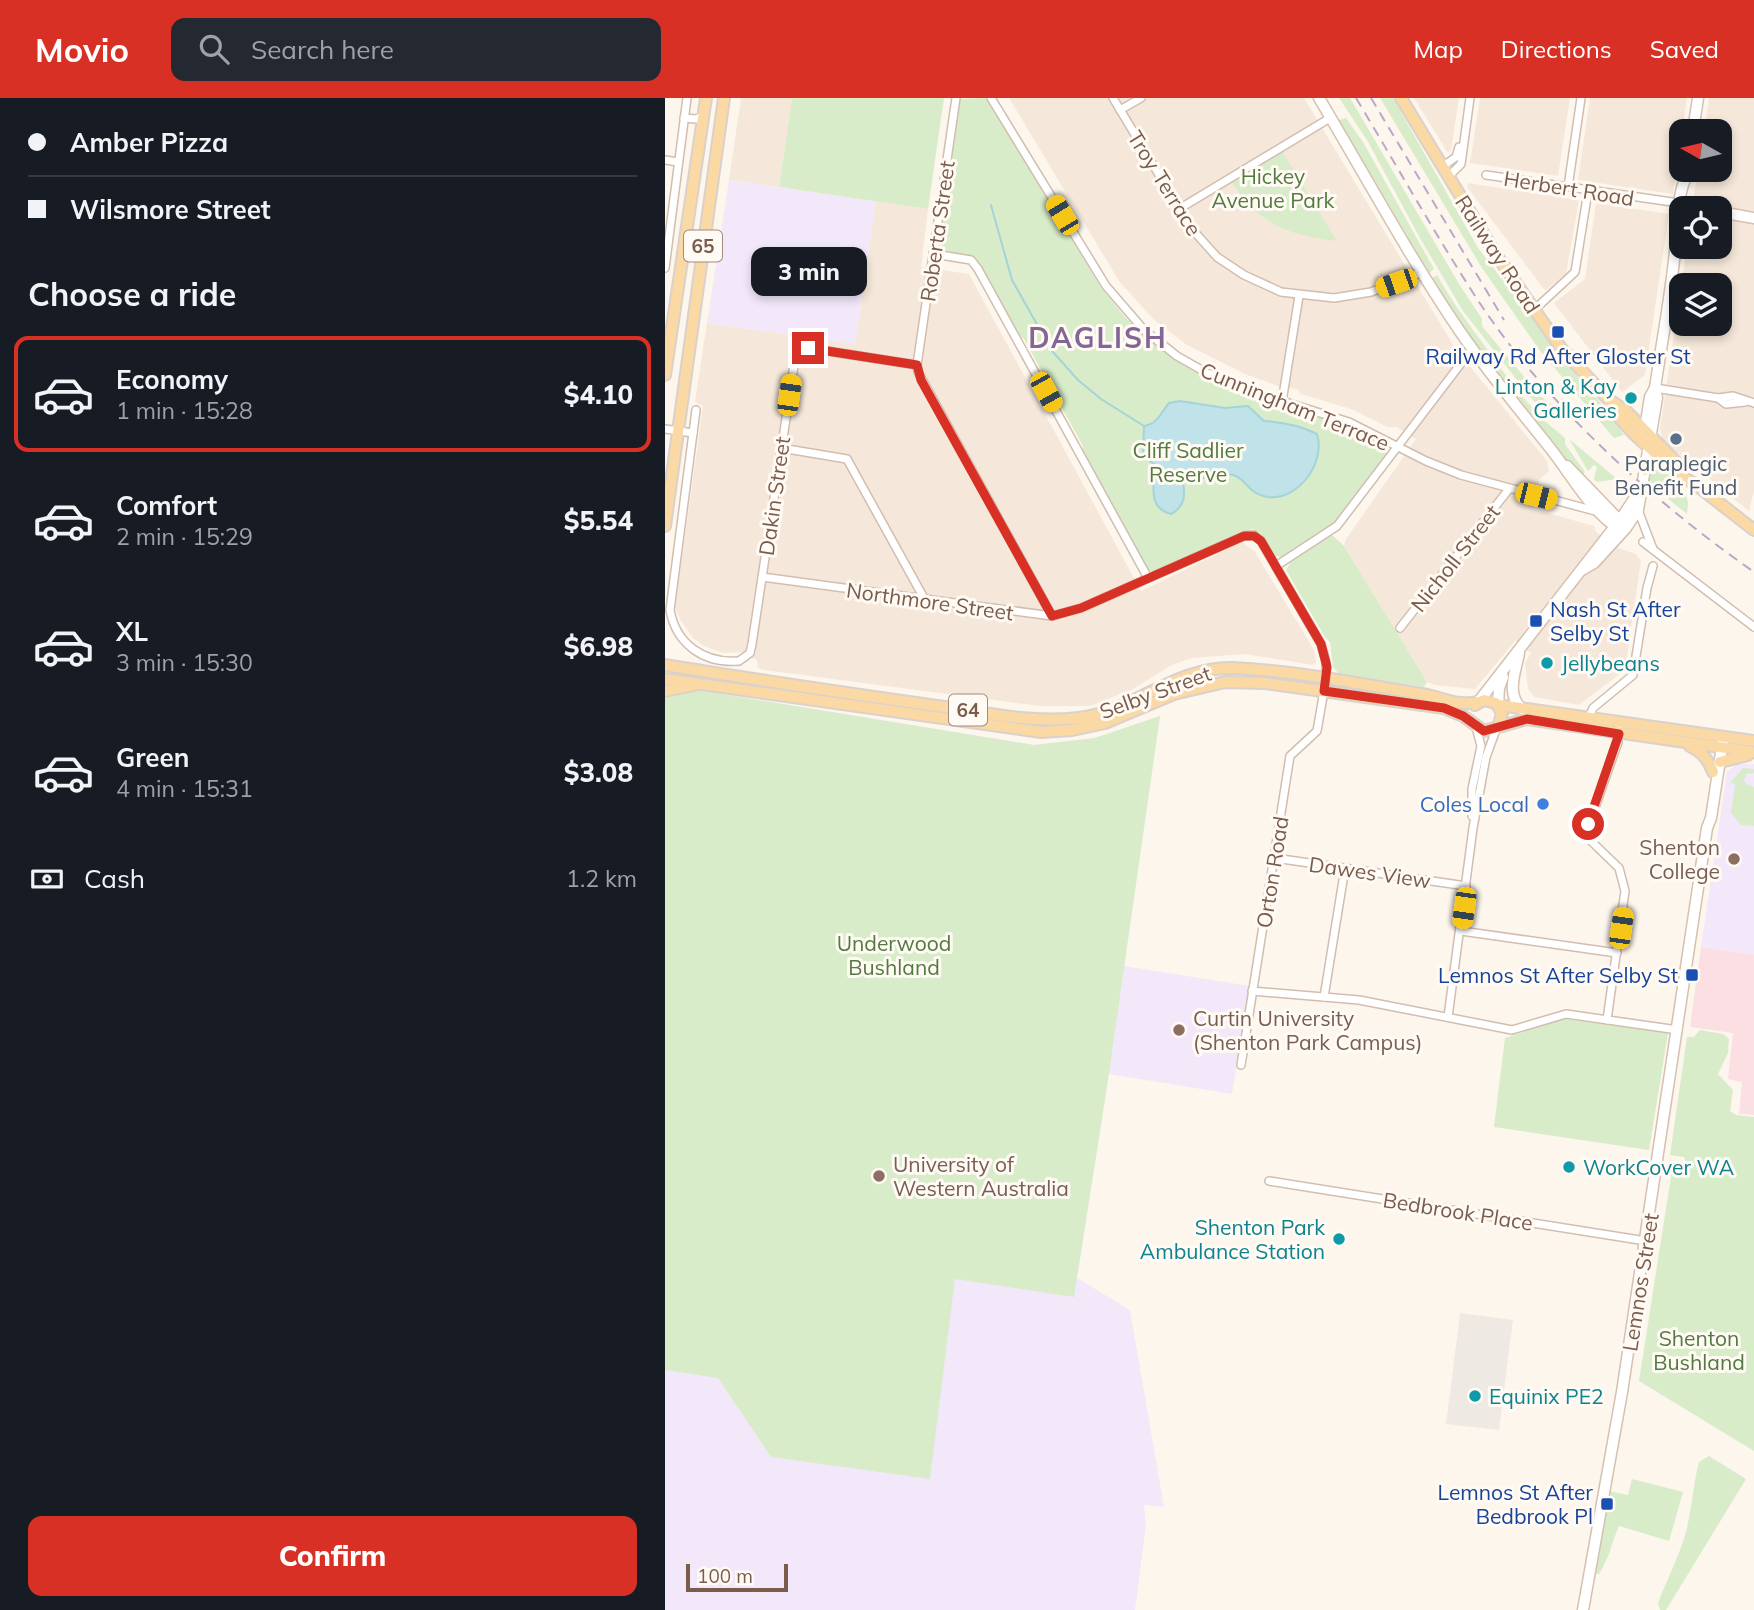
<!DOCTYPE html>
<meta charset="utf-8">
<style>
:root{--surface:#171b24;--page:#242831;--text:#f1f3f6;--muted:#9ea1a6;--line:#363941;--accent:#d93025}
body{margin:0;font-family:Mulish,sans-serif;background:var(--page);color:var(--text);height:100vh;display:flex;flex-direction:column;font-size:26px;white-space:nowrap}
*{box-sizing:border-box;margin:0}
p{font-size:23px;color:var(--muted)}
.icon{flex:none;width:38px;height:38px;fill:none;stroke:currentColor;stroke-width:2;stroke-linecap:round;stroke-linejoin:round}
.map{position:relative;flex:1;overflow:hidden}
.side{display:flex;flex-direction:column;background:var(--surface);width:665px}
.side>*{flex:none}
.guide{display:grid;align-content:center;height:154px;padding:0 28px;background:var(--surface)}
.needle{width:46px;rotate:278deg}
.fabs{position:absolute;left:1004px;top:21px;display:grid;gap:14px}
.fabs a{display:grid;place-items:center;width:63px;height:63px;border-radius:14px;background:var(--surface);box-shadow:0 4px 10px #0003;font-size:35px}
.scale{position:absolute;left:21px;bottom:18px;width:102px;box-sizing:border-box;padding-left:7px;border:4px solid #7a5c4d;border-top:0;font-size:19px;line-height:24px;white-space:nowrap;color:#7a5c4d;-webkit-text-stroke:5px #fffaf3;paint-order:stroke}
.end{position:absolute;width:32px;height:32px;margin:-16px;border:9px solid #d93025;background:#fff;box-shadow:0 0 0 4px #fff}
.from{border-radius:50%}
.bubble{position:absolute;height:49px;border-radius:14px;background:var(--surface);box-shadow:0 4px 10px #0003;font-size:23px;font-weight:800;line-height:49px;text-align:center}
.car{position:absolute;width:21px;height:42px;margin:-21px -10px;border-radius:9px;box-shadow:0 0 5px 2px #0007;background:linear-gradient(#f5c518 24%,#345 0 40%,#f5c518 0 76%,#345 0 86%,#f5c518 0)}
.guide b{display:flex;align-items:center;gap:24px;height:66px;font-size:26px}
.guide b+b{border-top:2px solid var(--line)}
.guide i{width:18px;height:18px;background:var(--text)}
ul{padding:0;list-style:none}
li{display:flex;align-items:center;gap:21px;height:116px;margin:0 14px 10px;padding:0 14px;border:4px solid transparent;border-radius:14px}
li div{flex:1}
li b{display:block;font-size:26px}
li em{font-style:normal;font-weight:800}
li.active{border-color:var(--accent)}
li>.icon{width:63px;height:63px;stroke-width:1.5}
h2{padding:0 28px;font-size:32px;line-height:84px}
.pay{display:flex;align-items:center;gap:18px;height:77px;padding:0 28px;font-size:26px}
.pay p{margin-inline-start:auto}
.button{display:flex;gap:14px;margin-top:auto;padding:14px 28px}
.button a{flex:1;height:80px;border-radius:14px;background:var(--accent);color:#fff;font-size:28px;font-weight:800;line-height:80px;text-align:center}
header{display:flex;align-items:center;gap:42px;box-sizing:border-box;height:98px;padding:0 35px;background:var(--accent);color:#fff}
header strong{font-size:33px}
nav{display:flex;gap:38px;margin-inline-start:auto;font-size:24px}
.search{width:490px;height:63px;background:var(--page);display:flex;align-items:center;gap:18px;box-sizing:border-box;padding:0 24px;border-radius:14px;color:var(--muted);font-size:26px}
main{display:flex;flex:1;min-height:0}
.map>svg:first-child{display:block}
.residential{fill:#f5e8da;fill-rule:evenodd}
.industrial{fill:#efe9e4}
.education{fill:#f3e8fa}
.medical{fill:#fbdfe3}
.green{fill:#d8ecc9}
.water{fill:#bfe3e8;stroke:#a5d3da;stroke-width:2}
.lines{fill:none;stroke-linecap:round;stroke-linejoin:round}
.stream{stroke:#a5d3da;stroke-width:2}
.street-casing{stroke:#d1beb0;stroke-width:10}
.secondary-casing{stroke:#d6c0b0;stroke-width:13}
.primary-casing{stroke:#dad1cd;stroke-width:14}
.street{stroke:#fff;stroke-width:7}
.secondary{stroke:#fff;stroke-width:10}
.primary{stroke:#fbd9a5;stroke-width:10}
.rail{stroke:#b9a8c9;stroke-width:2;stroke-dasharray:10 7;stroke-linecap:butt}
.route{stroke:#d93025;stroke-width:9}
.transit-dot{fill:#1a4fb4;stroke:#fffaf3;stroke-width:2.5}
.culture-dot{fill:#0f9aa8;stroke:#fffaf3;stroke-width:2.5}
.service-dot{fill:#5c6f8a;stroke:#fffaf3;stroke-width:2.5}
.shop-dot{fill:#3f7fe0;stroke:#fffaf3;stroke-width:2.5}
.education-dot{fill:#8d6e63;stroke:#fffaf3;stroke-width:2.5}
.labels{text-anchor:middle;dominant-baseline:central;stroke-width:6;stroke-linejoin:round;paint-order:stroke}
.shield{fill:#fffaf3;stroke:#a28b7f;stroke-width:2}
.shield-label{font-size:19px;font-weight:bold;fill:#7a5c4d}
.park-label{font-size:21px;fill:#537a41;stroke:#fffaf3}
.street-label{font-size:21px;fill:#7a5c4d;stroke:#fffaf3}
.transit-label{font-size:21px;fill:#164399;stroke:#fffaf3;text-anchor:end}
.culture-label{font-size:21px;fill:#0d838f;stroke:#fffaf3;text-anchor:start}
.service-label{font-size:21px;fill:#4e5e75;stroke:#fffaf3}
.shop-label{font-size:21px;fill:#366cbe;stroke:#fffaf3;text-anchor:end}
.education-label{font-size:21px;fill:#785e54;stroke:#fffaf3;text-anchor:start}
.district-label{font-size:28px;font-weight:bold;letter-spacing:2px;fill:#846695;stroke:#fffaf3}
</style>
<header>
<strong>Movio</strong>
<div class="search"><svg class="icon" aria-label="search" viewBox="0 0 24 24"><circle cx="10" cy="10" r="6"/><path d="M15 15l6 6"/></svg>Search here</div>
<nav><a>Map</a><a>Directions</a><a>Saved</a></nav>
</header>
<main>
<section class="side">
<div class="guide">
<b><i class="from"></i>Amber Pizza</b>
<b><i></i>Wilsmore Street</b>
</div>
<h2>Choose a ride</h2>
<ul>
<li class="active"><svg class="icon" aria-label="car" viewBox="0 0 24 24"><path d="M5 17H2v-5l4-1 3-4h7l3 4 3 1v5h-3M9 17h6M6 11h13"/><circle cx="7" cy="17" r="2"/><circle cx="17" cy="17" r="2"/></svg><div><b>Economy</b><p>1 min · 15:28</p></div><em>$4.10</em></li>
<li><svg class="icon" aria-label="car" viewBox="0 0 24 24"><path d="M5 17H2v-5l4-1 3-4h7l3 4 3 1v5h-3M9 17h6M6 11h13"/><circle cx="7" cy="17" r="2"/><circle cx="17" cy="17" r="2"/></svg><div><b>Comfort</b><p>2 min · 15:29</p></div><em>$5.54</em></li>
<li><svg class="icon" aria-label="car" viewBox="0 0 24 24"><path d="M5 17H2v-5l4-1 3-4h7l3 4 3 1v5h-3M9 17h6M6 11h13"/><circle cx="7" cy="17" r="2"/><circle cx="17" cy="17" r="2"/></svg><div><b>XL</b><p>3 min · 15:30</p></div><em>$6.98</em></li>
<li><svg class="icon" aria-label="car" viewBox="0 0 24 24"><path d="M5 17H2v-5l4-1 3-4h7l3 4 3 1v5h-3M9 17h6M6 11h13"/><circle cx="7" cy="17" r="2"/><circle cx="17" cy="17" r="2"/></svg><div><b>Green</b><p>4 min · 15:31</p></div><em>$3.08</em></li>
</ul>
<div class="pay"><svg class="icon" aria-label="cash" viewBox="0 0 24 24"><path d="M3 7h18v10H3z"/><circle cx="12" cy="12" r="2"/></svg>Cash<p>1.2 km</p></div>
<div class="button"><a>Confirm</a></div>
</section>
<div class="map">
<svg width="1089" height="1512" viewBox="0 0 1089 1512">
<rect width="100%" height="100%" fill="#fdf6ec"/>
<g class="residential">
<path d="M76 0H127L114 89 64 82Z"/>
<path d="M344 0H639L790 250 882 363 884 373 874 382 868 411 929 428 931 434 953 450 971 456 976 463 960 572 914 607 869 599 863 591 860 565 866 555 850 543 810 591 770 587 762 584 679 448 681 441 751 341 732 329H722L686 311 636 296 632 291 613 288 580 276 522 247 489 222 454 183Z"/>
<path d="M749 0H794L786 52 783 55Z"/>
<path d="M815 0H905L893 78 805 65Z"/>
<path d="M925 0H1022L1008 96 913 82Z"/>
<path d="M1044 0H1089V393L1084 413 998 343 995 331 1022 149H1055V110H1027L1033 72H1055V33H1039ZM1017 187H1055V226H1017Z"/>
<path d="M803 85 914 102 901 176 881 192 879 191 802 89Z"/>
<path d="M211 103 263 111 256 169 304 176 476 493 577 444 590 454 649 552 651 564 648 567 580 556 527 560 507 567 468 591 425 608H374L99 572 93 570 92 562 75 554 58 555 39 548 28 540 16 523 10 510 38 308 30 304 42 225 190 246Z"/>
<path d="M931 105 1004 116 980 277 957 294 889 205 920 181Z"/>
</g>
<path class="industrial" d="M795 1215 848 1222 834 1332 781 1326Z"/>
<g class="education">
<path d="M64 82 211 103 190 246 42 225Z"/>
<path d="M32 592 369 647 430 640 495 618 459 868 585 888 567 996 444 976 412 1180 465 1212 499 1409 479 1407 481 1427 470 1512H0V597Z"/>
<path d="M1072 666H1089V857L1036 849 1062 674Z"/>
</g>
<path class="medical" d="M1036 849 1089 857V1017L1074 1016 1077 984 1063 981 1068 935 1025 929Z"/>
<g class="green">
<path d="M127 0H279L263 111 114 89Z"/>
<path d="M320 0 326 6 436 190 460 219 480 238 533 275 587 298 682 327 720 347 722 352 721 358 685 408 670 425 618 459 610 458 595 434 587 431 491 473H484L480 469 417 354 418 348 359 241 352 236 314 167 308 160 279 152 275 146 295 1Z"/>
<path d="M674 0H685L688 5 794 186 817 221V228L876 299 888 307 889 323 866 300 798 213 756 142 702 42Z"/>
<path d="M715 0H728L813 150 912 278 943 313 959 337 949 340 876 254 817 170Z"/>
<path d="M681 20 698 44 769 171 764 175 674 22Z"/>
<path d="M617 53 672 143C623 138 593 125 566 83Z"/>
<path d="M772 177C794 217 824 251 849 289L846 292 842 290C815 255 791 218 767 180Z"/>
<path d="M852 293 881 324 900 340V346L920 374 917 378 897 358 848 296Z"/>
<path d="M904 341 952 381 932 384 929 381 932 369 929 367 923 373Z"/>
<path d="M988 370C1003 373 1022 390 1023 405 1023 409 1022 413 1022 416L980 382 982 376Z"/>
<path d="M667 437 679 448 762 584 759 589 675 577 668 569 665 544 660 539 621 472 626 464Z"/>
<path d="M32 592 369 647 430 640 495 618 444 975 409 1199 290 1181 265 1381 106 1359 53 1280 0 1272V597Z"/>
<path d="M1078 670 1089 671V675L1081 676 1079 682 1081 686 1089 689V728L1076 727 1066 715 1070 686 1065 685Z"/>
<path d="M899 921 1003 935 984 1052 829 1029 840 940Z"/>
<path d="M1035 932 1058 936 1064 941 1063 955 1053 976 1068 992 1065 1013 1071 1017 1089 1019V1353L974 1283 1008 1066 1021 1065 1019 1059 1005 1057 1022 939H1029Z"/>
<path d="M1044 1358 1081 1381 1001 1512H995L993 1505C1001 1484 1011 1464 1018 1444 1027 1417 1027 1390 1034 1364Z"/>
<path d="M967 1381 1018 1394 1004 1443 954 1428C946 1446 945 1459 934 1476H929L941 1407H944V1393L963 1397Z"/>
</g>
<path class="water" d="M515 303 560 310 583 308 599 323C618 324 635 327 652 336 661 364 634 403 602 399 584 396 583 384 571 378 560 373 549 380 538 380L534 375 527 372 517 381C521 395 520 409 506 416 482 410 489 387 490 367L478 358 479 328C493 326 496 314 504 305Z"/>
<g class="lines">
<path class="stream" d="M326 107 347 182 387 253 413 282 436 301 479 328"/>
<g class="street-casing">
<g id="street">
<path d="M291 0 252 267 253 274 387 518"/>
<path d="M326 0 441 188 479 232 512 258 542 275 588 294 684 324 761 363 796 377 934 414"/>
<path d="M448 0 526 130 552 159 579 177 616 194 669 200 706 194 757 174"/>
<path d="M455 12 476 0"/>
<path d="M19 20 31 21 38 18"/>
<path d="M0 62 13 64"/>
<path d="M777 69 791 59 794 49"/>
<path d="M821 77 1014 105"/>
<path d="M783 79 796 66 805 0"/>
<path d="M903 89 916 0"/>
<path d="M514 111 665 20"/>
<path d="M269 156 306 162 313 171 483 480"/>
<path d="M0 170 22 0"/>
<path d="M868 213 910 174 923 93"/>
<path d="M990 290 1053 300 1068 298 1089 305"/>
<path d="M1053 300 1061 306 1080 304"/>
<path d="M617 304 634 198"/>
<path d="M31 312 5 512C11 546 39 566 74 563L85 555 87 546 131 254 143 250 252 267"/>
<path d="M0 331 28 335"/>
<path d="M116 350 182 361 260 502"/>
<path d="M973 412 988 451"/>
<path d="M978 444 1089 529"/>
<path d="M611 468 672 428 807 251"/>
<path d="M97 479 387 518 416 510 579 438 589 437 596 443 656 546 661 564V581L652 633 625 658 576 967"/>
<path d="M735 530 844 391"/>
<path d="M924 619 928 610 968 577 982 490 988 468"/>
<path d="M807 718V691L816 648 811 629"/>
<path d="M610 760 801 788"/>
<path d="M796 833 952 855"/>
<path d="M587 893 694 902 847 932 901 916 1013 932"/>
<path d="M659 899 680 770"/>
<path d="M783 919 808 730 821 659 832 629"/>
<path d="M942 922 960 793 954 770 926 743 922 732 953 644 954 631"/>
<path d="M604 1083 981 1143"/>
</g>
</g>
<g class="secondary-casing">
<g id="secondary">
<path d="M654 0C700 77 743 157 794 232 822 273 854 311 885 350 908 379 925 413 957 433"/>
<path d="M1028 33 1033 0"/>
<path d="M1014 105 1043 110"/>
<path d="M1055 114 1089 120"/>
<path d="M979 337 985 299 990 290"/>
<path d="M902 368 957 425"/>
<path d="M917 472 929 465 961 430 973 412 992 300 990 290C997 242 1007 192 1011 143 1013 122 1012 99 1021 79"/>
<path d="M854 555C851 573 840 596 857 611"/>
<path d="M814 603 955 422 969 401 973 390"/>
<path d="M833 607 834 590 838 579"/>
<path d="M918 1512 957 1294 1042 730 1046 720 1058 642"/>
</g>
</g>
<g class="primary-casing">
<g id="primary">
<path d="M736 0 830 155 896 250 944 302 954 319 969 336 1017 379 1030 386 1089 432"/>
<path d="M0 277 41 0"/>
<path d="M946 303 961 313 1013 366"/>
<path d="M980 372 985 367 1004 368"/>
<path d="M0 428 59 0"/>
<path d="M0 567C90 582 181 595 272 608 318 614 367 626 414 620 469 613 512 568 568 570 631 573 695 586 757 596 776 599 793 609 813 604"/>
<path d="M0 581 376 634 407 632 440 625 509 596 560 584 600 585 779 610 798 618 819 633 862 621 1089 654"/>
<path d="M0 593 29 587"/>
<path d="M810 607 819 602 831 605 837 615 834 627"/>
<path d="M834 607 1089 643"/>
<path d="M1025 648C1037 654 1043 661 1048 674"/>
<path d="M1055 664 1083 657"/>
</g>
</g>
<use href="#street" class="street"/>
<use href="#secondary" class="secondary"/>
<use href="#primary" class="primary"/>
<g class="rail">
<path d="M691 0C732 68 771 138 814 204 884 309 986 402 1089 474"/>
<path d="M706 0 839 222"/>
</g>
</g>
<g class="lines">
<path class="route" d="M143 250 252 267 256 282 387 518 416 510 579 438H589L596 443 656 546 662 569 659 593 779 610 798 618 819 633 862 621 954 636 923 726"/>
</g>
<g class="transit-dot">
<rect x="886" y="227" width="14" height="14" rx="3.5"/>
<rect x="864" y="516" width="14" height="14" rx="3.5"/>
<rect x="1020" y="870" width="14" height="14" rx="3.5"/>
<rect x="935" y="1399" width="14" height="14" rx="3.5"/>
</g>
<g class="culture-dot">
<circle cx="966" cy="300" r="7"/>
<circle cx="882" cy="565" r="7"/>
<circle cx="904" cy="1069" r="7"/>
<circle cx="674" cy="1141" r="7"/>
<circle cx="810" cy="1298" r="7"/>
</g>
<circle class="service-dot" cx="1011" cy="341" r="7"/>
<circle class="shop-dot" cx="878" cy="706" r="7"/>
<g class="education-dot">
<circle cx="1069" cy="761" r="7"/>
<circle cx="514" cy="932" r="7"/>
<circle cx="214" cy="1078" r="7"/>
</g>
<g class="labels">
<g class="shield">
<rect x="19" y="132.5" width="38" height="31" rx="5"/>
<rect x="284" y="596.5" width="38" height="31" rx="5"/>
</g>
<g class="shield-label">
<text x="38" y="148">65</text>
<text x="303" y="612">64</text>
</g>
<g class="park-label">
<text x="608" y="78">Hickey<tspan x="608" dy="24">Avenue Park</tspan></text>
<text x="523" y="352">Cliff Sadlier<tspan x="523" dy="24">Reserve</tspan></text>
<text x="229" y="845">Underwood<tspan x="229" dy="24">Bushland</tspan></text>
<text x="1034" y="1240">Shenton<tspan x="1034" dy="24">Bushland</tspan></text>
</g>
<g class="street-label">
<text transform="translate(500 85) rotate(58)">Troy Terrace</text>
<text transform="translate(904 90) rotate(9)">Herbert Road</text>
<text transform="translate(272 133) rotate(-82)">Roberta Street</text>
<text transform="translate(833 156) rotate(57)">Railway Road</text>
<text transform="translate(630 308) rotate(22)">Cunningham Terrace</text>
<text transform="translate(109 398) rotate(-82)">Dakin Street</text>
<text transform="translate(790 460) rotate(-52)">Nicholl Street</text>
<text transform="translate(265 503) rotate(8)">Northmore Street</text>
<text transform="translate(490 594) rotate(-20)">Selby Street</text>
<text transform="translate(607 774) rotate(-81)">Orton Road</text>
<text transform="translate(705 774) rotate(8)">Dawes View</text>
<text transform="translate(793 1113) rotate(9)">Bedbrook Place</text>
<text transform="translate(975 1184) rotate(-81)">Lemnos Street</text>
</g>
<g class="transit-label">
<text x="893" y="258" text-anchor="middle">Railway Rd After Gloster St</text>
<text x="885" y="511" text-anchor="start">Nash St After<tspan x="885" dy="24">Selby St</tspan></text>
<text x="1013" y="877">Lemnos St After Selby St</text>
<text x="928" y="1394">Lemnos St After<tspan x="928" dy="24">Bedbrook Pl</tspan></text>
</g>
<g class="culture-label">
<text x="952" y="288" text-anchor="end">Linton &amp; Kay<tspan x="952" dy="24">Galleries</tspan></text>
<text x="896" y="565">Jellybeans</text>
<text x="918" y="1069">WorkCover WA</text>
<text x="660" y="1129" text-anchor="end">Shenton Park<tspan x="660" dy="24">Ambulance Station</tspan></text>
<text x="824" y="1298">Equinix PE2</text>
</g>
<g class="service-label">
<text x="1011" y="365">Paraplegic<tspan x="1011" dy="24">Benefit Fund</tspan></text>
</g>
<g class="shop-label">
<text x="864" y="706">Coles Local</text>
</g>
<g class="education-label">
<text x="1055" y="749" text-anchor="end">Shenton<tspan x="1055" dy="24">College</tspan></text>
<text x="528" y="920">Curtin University<tspan x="528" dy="24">(Shenton Park Campus)</tspan></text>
<text x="228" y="1066">University of<tspan x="228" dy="24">Western Australia</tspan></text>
</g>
<g class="district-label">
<text x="433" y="239">DAGLISH</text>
</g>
</g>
</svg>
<div class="fabs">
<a><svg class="needle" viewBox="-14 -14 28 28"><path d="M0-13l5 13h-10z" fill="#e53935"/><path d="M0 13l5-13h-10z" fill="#9ea1a6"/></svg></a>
<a><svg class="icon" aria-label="locate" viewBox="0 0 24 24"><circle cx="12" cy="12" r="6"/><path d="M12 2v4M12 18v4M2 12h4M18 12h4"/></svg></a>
<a><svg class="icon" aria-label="layers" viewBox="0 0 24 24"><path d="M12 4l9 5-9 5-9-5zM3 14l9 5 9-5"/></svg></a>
</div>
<div class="scale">100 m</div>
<i class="end from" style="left:923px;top:726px"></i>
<i class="end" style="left:143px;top:250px"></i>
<div class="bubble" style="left:86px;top:149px;width:116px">3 min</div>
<i class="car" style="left:397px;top:117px;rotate:329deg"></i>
<i class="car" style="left:731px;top:185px;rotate:251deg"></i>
<i class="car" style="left:381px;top:294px;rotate:151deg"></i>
<i class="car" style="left:124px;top:297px;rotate:8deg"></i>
<i class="car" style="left:871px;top:398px;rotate:104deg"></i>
<i class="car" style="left:799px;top:810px;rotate:188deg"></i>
<i class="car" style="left:956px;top:830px;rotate:8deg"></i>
</div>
</main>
